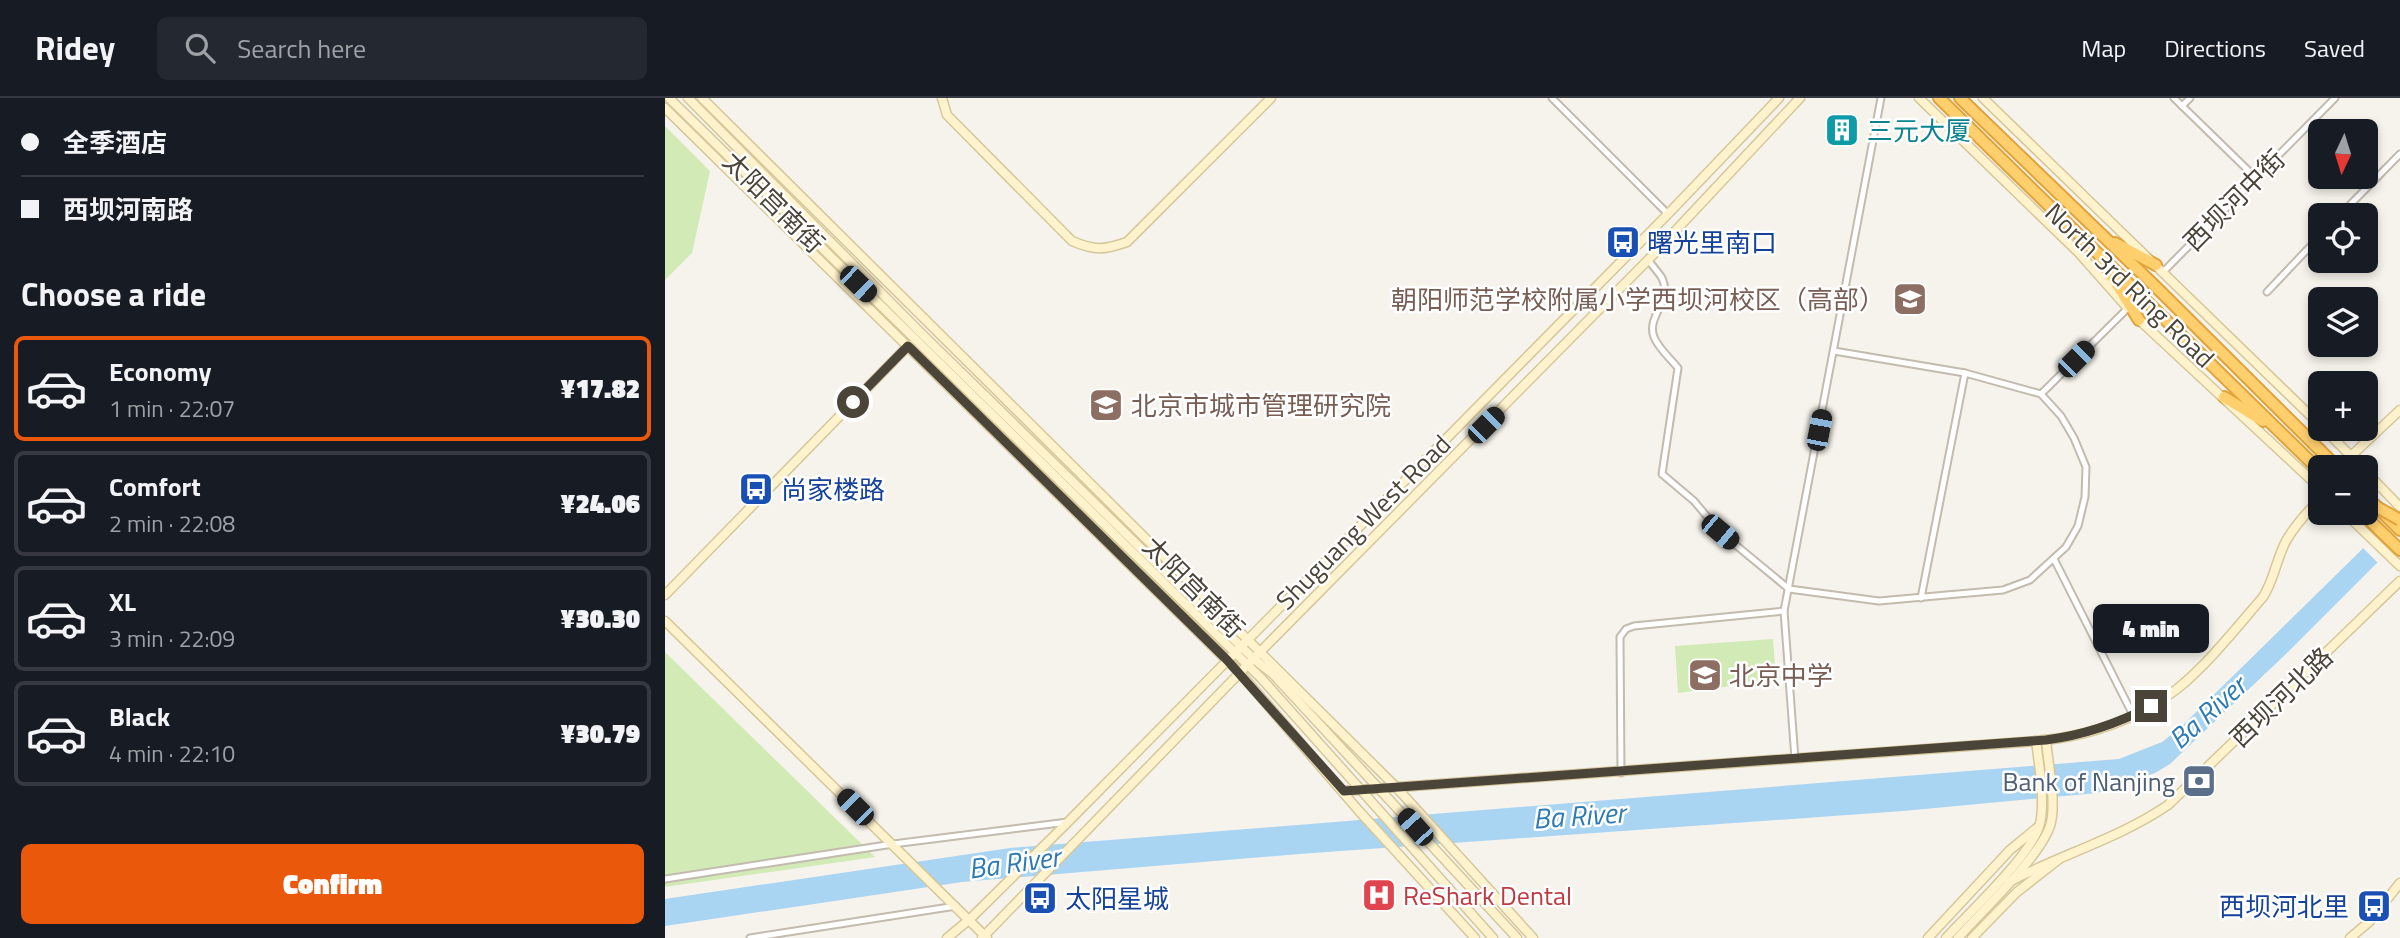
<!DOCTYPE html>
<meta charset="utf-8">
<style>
:root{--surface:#171b24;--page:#242831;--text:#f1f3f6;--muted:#9ea1a6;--line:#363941;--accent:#ea580c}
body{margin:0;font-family:"Titillium Web","Noto Sans SC",sans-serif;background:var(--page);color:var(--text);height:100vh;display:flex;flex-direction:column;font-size:26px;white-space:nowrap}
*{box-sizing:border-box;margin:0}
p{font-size:23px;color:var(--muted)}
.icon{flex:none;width:38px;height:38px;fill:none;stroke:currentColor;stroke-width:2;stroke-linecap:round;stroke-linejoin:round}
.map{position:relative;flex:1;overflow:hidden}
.details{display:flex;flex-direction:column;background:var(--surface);width:665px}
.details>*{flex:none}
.top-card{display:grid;align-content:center;height:154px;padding:0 21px;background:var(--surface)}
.needle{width:46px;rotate:184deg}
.controls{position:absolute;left:1643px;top:21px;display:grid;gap:14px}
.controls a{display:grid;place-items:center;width:70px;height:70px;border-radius:10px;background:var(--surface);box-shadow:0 4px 10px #0003;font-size:35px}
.end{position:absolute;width:32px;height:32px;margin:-16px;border:9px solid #4b4439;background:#fff;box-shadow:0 0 0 4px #fff}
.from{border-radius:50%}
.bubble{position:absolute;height:49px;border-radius:10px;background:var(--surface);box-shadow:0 4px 10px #0003;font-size:23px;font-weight:800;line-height:49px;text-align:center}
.car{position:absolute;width:21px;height:42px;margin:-21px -10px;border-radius:9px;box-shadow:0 0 5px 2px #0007;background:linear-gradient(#222 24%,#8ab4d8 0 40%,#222 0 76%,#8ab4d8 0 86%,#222 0)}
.top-card b{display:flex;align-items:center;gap:24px;height:66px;font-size:26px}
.top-card b+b{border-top:2px solid var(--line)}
.top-card i{width:18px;height:18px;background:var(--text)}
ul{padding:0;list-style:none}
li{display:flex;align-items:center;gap:21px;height:105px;margin:0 14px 10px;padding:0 7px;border:4px solid var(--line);border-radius:10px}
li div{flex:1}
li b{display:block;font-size:26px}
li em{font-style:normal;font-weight:800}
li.current{border-color:var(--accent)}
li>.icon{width:63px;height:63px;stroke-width:1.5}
h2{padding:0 21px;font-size:32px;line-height:84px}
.action{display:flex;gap:14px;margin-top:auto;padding:14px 21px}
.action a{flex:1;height:80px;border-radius:10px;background:var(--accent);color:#fff;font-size:28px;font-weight:800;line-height:80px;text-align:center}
header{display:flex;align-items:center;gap:42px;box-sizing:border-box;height:98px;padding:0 35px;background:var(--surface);border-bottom:2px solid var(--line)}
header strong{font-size:33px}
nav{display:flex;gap:38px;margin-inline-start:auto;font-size:24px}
.search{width:490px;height:63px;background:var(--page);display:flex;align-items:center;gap:18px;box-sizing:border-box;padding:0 24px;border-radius:10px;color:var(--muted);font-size:26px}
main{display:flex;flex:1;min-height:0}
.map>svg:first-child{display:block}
.green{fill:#d2eab5}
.water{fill:#a9d4f2}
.pier{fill:#f6f3ec}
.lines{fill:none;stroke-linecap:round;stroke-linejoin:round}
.street-casing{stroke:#c2bbae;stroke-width:9}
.secondary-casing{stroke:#d6c79b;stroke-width:11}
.highway-casing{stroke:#e0a43c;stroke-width:14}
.street{stroke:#fff;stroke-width:5}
.secondary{stroke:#fff3cd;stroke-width:8}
.highway{stroke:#ffcf6e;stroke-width:10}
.highway-bridge-casing{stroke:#e0a43c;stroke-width:14;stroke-linecap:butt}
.highway-bridge{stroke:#ffcf6e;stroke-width:10}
.route{stroke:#4b4439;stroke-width:9}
.labels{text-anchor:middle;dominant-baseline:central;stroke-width:5;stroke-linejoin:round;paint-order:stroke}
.culture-label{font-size:26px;fill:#0d838f;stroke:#fff;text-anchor:start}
.street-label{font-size:26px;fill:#4b4439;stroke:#fff}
.transit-label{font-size:26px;fill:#164399;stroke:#fff;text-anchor:start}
.education-label{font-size:26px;fill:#785e54;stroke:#fff;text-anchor:start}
.service-label{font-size:26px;fill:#4e5e75;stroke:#fff;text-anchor:end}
.health-label{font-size:26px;fill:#be3a42;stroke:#fff;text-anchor:start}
.water-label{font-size:28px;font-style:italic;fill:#2e7ab2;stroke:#fff}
</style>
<header>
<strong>Ridey</strong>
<div class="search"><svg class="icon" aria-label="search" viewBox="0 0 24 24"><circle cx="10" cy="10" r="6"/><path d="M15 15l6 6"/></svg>Search here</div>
<nav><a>Map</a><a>Directions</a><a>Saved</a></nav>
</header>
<main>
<section class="details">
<div class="top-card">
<b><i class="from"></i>全季酒店</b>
<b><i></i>西坝河南路</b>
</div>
<h2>Choose a ride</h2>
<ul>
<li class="current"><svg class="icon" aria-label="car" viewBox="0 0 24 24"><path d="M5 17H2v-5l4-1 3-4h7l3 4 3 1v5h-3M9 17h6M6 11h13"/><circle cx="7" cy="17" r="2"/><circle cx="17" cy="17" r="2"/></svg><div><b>Economy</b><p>1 min · 22:07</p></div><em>¥17.82</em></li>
<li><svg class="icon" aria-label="car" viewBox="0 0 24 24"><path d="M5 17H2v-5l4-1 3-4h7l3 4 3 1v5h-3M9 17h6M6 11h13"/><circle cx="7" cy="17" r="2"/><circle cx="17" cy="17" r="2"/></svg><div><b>Comfort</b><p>2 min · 22:08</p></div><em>¥24.06</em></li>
<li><svg class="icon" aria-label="car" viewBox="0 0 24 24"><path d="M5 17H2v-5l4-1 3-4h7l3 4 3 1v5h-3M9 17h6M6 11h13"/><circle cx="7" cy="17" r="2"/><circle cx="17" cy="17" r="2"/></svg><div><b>XL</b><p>3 min · 22:09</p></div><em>¥30.30</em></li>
<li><svg class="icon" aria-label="car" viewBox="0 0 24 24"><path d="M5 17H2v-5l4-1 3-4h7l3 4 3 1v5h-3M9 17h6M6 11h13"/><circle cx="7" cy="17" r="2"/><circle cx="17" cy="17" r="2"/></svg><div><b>Black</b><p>4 min · 22:10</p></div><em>¥30.79</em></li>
</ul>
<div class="action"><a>Confirm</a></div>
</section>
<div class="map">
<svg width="1735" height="840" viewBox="0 0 1735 840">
<rect width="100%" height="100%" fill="#f6f3ec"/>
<g class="green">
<path d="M0 28 45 73 27 155 0 182Z"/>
<path d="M1108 541 1111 582 1013 595 1010 548Z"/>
<path d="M0 554 210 759 0 789Z"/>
</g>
<path class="water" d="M1735 414V442L1623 554 1505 666 1490 675 1432 695 1238 713 634 756 297 784 0 828V801L345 750 1454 661 1497 644 1515 630Z"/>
<path class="pier" d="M1735 411V447L1715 467 1697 449Z"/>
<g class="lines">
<g class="street-casing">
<g id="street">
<path d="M887 0 1003 116"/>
<path d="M1509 0 1591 80"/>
<path d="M1517 8 1525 0"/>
<path d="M1675 117 1735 56"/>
<path d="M983 162C988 168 993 174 997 180 1008 203 981 218 989 239 993 250 1006 261 1013 270L997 376 1029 403 1055 434 1124 491 1214 503 1338 492 1365 482 1401 449 1413 428 1420 399 1421 369 1409 340 1396 318 1376 296 1463 210"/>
<path d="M1498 174 1670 0"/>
<path d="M1602 194 1656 137"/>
<path d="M1169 253 1300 275 1376 296"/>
<path d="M1389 461 1468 617"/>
<path d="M1256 500 1300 275"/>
<path d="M1130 661 1119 513 1216 0"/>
<path d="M956 675 955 539 961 531 969 528 1119 513"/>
<path d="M0 781 228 746 403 724"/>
<path d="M85 840 291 808"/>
</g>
</g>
<g class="secondary-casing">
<g id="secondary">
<path d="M4 0 596 580 828 840"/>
<path d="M23 0 256 235 589 561 608 576 852 840"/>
<path d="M37 0 731 689 868 840"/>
<path d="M277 0 282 17 407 143C430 153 439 152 462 144L606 0"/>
<path d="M1254 0 1414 155 1462 209"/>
<path d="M1318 0 1656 328"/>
<path d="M0 10 575 575 694 713 810 840"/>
<path d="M1471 219 1656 391"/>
<path d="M1659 331 1697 369"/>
<path d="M1686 358 1735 312"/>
<path d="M1701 374 1735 409"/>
<path d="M1680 415 1735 468"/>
<path d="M0 497 244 247"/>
<path d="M0 523 322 840"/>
<path d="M679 693 1371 643C1422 639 1472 622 1512 591 1543 566 1572 529 1598 499 1609 482 1611 462 1621 443 1630 427 1643 413 1656 400"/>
<path d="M1344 784C1397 756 1453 741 1503 707L1735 483"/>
<path d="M282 840 305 821 400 727 1003 116 1114 0"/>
<path d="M317 840 595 554 983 162 1135 0"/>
<path d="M1263 840 1345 752 1373 729"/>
<path d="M1281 840C1305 814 1363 760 1374 729 1381 708 1374 666 1371 643"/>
<path d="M1293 840C1317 813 1374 760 1385 728 1392 706 1383 666 1381 642"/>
<path d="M1307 840 1352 794 1393 762"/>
<path d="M1685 840 1704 824 1735 785"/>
</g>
</g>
<g class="highway-casing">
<g id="highway">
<path d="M1274 0 1656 374"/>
<path d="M1295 0 1492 190 1672 369"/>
<path d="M1450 145 1491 167"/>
<path d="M1440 167 1474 222"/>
<path d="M1559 299 1598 323"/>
<path d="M1701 398 1735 432"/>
<path d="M1697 415 1735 452"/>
</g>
</g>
<use href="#street" class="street"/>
<use href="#secondary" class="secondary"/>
<use href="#highway" class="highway"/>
<g class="highway-bridge-casing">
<path id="highway-bridge" d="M1712 409 1735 422"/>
</g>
<use href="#highway-bridge" class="highway-bridge"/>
</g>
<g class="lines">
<path class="route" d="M188 304 243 248 562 562 679 693 1381 642C1419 637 1452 626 1486 608"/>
</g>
<defs>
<g id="building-square" transform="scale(1.75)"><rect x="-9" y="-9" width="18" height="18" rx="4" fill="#0f9aa8" stroke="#fff"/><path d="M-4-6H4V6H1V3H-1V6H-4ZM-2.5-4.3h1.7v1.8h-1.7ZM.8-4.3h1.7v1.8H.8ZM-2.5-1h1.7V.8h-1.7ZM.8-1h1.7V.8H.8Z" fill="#fff"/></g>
<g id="bus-square" transform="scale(1.75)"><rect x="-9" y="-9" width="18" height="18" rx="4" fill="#1a4fb4" stroke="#fff"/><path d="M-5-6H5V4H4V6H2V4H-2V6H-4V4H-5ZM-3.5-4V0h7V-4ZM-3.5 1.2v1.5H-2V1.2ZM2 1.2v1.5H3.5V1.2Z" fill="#fff"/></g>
<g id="school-square" transform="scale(1.75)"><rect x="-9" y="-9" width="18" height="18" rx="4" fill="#8d6e63" stroke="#fff"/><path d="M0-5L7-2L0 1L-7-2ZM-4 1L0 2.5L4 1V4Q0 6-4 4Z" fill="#fff"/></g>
<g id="university-square" transform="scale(1.75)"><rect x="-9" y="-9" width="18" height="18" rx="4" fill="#8d6e63" stroke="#fff"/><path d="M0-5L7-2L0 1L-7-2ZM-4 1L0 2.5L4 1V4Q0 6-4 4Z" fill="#fff"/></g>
<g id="bank-square" transform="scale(1.75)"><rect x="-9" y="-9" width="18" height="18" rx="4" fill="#5c6f8a" stroke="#fff"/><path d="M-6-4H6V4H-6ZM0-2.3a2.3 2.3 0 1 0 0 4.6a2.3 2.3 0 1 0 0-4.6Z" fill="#fff"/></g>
<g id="hospital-square" transform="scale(1.75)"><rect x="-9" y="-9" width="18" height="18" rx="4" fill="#e0444e" stroke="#fff"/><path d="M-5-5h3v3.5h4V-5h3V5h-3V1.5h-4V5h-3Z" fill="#fff"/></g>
</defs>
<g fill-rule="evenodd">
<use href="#building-square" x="1177" y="32"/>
<use href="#bus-square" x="958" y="144"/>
<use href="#school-square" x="1245" y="201"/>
<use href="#university-square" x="441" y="307"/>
<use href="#bus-square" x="91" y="391"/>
<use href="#school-square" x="1040" y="577"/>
<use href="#bank-square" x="1534" y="683"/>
<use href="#hospital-square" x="714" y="797"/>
<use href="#bus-square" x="375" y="800"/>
<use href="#bus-square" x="1709" y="808"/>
</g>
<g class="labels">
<g class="culture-label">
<text x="1202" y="32">三元大厦</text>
</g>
<g class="street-label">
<text transform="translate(1569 102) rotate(-45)">西坝河中街</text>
<text transform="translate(109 104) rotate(45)">太阳宫南街</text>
<text transform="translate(1465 187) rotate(44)">North 3rd Ring Road</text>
<text transform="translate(698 424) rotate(-45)">Shuguang West Road</text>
<text transform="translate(529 489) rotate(45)">太阳宫南街</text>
<text transform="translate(1616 599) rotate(-44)">西坝河北路</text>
</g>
<g class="transit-label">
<text x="982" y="144">曙光里南口</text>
<text x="116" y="391">尚家楼路</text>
<text x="400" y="800">太阳星城</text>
<text x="1684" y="808" text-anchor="end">西坝河北里</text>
</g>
<g class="education-label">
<text x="1220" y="201" text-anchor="end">朝阳师范学校附属小学西坝河校区（高部）</text>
<text x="466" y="307">北京市城市管理研究院</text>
<text x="1064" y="577">北京中学</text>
</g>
<g class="service-label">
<text x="1510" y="683">Bank of Nanjing</text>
</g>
<g class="health-label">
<text x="738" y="797">ReShark Dental</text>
</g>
<g class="water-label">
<text transform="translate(1542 614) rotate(-42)">Ba River</text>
<text transform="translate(914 717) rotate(-4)">Ba River</text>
<text transform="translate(349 764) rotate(-8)">Ba River</text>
</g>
</g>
</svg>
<div class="controls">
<a><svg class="needle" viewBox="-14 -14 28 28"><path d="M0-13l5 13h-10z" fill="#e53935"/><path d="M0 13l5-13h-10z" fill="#9ea1a6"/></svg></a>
<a><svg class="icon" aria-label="locate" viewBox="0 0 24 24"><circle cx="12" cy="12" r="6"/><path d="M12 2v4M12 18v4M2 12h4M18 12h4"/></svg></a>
<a><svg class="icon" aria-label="layers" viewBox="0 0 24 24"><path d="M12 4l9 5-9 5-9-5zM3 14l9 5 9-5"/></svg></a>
<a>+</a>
<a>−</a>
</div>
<i class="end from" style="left:188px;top:304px"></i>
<i class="end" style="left:1486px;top:608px"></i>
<div class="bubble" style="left:1428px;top:506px;width:116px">4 min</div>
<i class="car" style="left:193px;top:186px;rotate:134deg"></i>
<i class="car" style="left:1411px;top:261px;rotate:45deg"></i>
<i class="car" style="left:821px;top:327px;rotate:45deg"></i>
<i class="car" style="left:1154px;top:332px;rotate:11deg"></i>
<i class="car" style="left:1055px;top:434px;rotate:130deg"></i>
<i class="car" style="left:190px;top:709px;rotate:315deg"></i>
<i class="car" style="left:750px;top:729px;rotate:318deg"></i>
</div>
</main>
